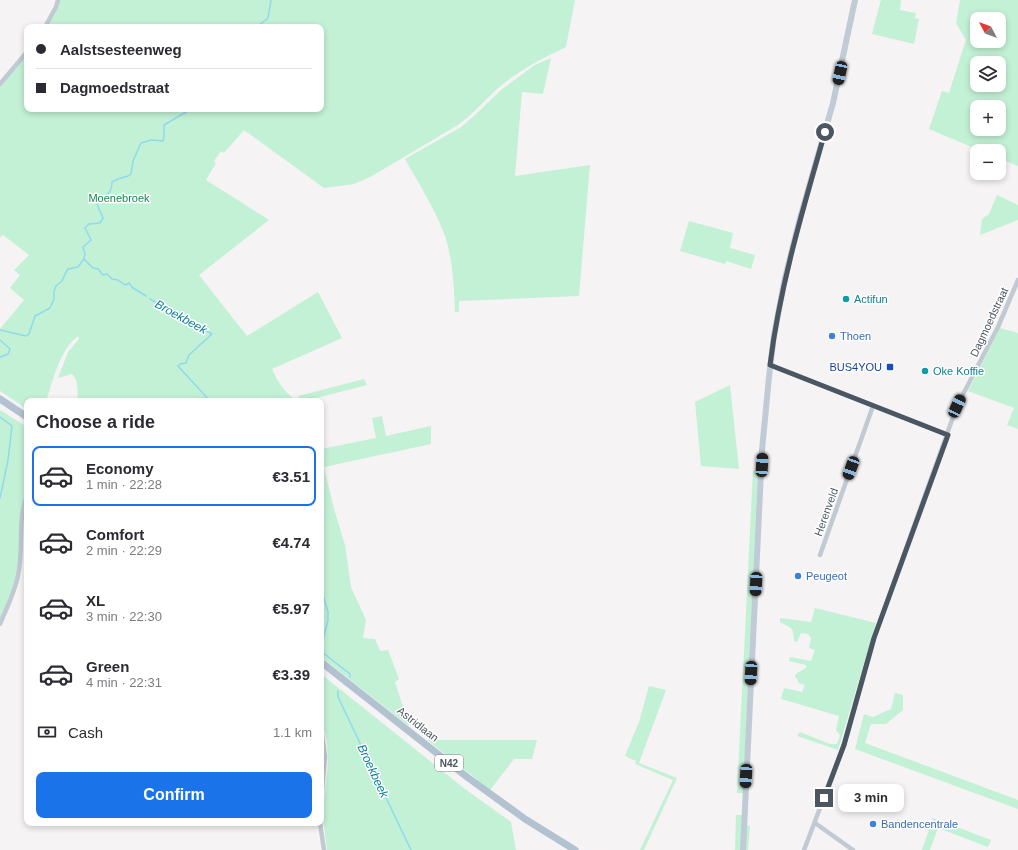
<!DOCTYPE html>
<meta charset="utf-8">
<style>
:root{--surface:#fff;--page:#f2f2f3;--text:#2b2b33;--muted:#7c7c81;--line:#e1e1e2;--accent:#1a73e8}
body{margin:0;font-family:Helvetica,sans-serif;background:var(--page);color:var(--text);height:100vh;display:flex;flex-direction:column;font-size:15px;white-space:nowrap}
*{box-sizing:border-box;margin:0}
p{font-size:13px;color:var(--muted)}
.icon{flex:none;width:22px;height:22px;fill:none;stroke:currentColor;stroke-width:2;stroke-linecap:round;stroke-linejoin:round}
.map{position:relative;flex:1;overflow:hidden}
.drawer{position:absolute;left:24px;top:398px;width:300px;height:428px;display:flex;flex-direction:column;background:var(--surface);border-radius:8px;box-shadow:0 2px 6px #0003}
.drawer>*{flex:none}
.guide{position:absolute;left:24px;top:24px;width:300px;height:88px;border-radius:8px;box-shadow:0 2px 6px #0003;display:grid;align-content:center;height:88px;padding:0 12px;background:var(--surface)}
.needle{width:26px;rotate:311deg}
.tools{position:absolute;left:970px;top:12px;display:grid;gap:8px}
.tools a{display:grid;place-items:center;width:36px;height:36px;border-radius:8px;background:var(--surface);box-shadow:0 2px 6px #0003;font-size:20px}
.end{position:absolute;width:18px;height:18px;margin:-9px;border:5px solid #4a5661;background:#fff;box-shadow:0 0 0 2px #fff}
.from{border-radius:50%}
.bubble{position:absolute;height:28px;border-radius:8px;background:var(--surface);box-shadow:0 2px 6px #0003;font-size:13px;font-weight:700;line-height:28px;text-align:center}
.car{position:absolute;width:12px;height:24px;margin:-12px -6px;border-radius:5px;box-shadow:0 0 3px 1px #0007;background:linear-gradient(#222 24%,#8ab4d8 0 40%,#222 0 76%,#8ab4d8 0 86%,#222 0)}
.guide b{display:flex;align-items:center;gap:14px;height:38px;font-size:15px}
.guide b+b{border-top:1px solid var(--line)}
.guide i{width:10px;height:10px;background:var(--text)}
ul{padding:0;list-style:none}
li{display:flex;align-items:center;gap:12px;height:60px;margin:0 8px 6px;padding:0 4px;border:2px solid transparent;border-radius:8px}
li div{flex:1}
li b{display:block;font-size:15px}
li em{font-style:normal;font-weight:700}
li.active{border-color:var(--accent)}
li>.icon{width:36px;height:36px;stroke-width:1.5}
h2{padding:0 12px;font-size:18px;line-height:48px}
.pay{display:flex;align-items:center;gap:10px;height:44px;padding:0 12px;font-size:15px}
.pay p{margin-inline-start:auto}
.action{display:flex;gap:8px;margin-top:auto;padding:8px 12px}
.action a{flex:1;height:46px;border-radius:8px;background:var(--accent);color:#fff;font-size:16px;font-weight:700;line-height:46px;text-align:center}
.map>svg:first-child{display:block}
.green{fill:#c3f1d5;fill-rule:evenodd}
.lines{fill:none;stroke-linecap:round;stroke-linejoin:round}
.stream{stroke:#90daee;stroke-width:1.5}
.minor{stroke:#c1cad2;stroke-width:4.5}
.secondary{stroke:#c1cbd6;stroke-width:6}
.primary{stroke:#b3c2d1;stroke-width:7}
.route{stroke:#4a5661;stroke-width:5}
.culture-dot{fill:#0f9aa8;stroke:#fff;stroke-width:1.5}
.shop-dot{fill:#3f7fe0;stroke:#fff;stroke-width:1.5}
.transit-dot{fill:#1a4fb4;stroke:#fff;stroke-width:1.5}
.labels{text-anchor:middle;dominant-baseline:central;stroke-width:3;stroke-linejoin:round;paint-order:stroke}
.shield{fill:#fff;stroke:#808990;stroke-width:1}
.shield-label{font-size:10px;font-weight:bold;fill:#4a5661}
.park-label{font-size:11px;fill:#17864f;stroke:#fff}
.culture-label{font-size:11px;fill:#0d838f;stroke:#fff;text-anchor:start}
.street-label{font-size:11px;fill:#4a5661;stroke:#fff}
.shop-label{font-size:11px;fill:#366cbe;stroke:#fff;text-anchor:start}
.transit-label{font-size:11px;fill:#164399;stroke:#fff;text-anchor:end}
.water-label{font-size:12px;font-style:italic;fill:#0c7c9b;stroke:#fff}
</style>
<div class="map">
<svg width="1018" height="850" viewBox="0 0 1018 850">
<rect width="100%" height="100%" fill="#f5f3f3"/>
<g class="green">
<path d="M59 0H575L566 47C541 59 518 71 497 89 484 101 473 114 458 125L372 176 354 184 324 188 244 130 224 153 221 151 214 161 216 163 206 180 269 220 199 275 247 336 318 292 342 338 272 369C277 381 286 395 298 401H78C77 392 79 380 72 374L58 378 68 352 79 339 78 336C60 349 53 381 46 401H27V409L0 391V329L24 300 10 288 20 275 14 270 29 255 3 235 0 237V86L27 55V109H321V27H47Z"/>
<path d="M881 0H901L900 10 916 13 915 18 919 19 914 44 872 34Z"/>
<path d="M960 0H1018V166L999 158V151H981L929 129 942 91 949 93 966 40 956 23ZM977 19H999V41H977ZM977 63H999V85H977ZM977 107H999V129H977Z"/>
<path d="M551 58 543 94 522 92 515 176 590 165 579 296 459 301V312H455C454 287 453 260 445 236 435 209 419 184 405 159L461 127 474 116 501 90 535 65Z"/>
<path d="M997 195 1018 205V220L980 235 982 219 989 214Z"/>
<path d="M689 221 733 233 730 248 755 255 751 269 726 261 725 264 680 251Z"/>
<path d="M1000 328 1018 333V429L1007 425 1014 408 968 391Z"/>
<path d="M364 379 367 385 305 401H300L298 396Z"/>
<path d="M730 385 739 469 701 466 695 402Z"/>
<path d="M0 410 27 427V492C17 513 21 534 19 556 17 579 9 598 0 619Z"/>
<path d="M382 416 386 436 431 426V444L324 467 334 509 345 545 351 587 366 620 363 638 375 639 380 651 388 650 399 679 395 682 409 726 321 657V449L376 438 372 418Z"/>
<path d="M753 471H758L757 491 743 793H737Z"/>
<path d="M815 608 876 623 838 750 797 736 800 732 830 744H837L840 735 836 730 839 716 781 699 784 688 802 692 805 685 799 683 795 676 797 673 806 668V665L789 661 790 657 811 661 815 650 809 648 811 638 808 634 801 633 797 642 794 641C794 627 791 628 780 622V618L811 622Z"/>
<path d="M321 674 465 789 511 822 516 850H327L323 818 324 801 328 764 327 741 321 718Z"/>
<path d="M649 686 666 690 639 763 677 778 644 850H640L673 780 635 764 636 761 625 756 639 722Z"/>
<path d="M895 693 903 695V710L886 724H871L865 743 1018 800V809L855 749 864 714 873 717 891 709Z"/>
<path d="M427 740H537L532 759H514L490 790Z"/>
<path d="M736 815H742V825L750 826 748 850H735Z"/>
<path d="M933 818 991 840 988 847 938 828 930 850H922Z"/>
</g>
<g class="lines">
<g class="stream">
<path d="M257 27 268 18 271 0"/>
<path d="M84 259 93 268 98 269 103 275 107 274 112 279 118 280 125 285 129 283 133 288 146 296"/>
<path d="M150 299 212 334 189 355 186 363 180 364 178 366 210 401"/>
<path d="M0 330 26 336 29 334 35 316 50 308 54 299V291L56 286 62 281 66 272 68 269 78 267 84 259 85 254 83 247 91 240 85 228 89 224 100 223 103 218 97 204C101 194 112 198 112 182L118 179 128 176 131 174 133 161 141 143 151 140 163 141 164 136V125L186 112 187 109"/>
<path d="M0 340 10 349 8 354 0 357"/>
<path d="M0 417 12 426 8 460 0 498"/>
<path d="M321 589 328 612V620L323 640"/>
<path d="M323 646 322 652 350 674V677"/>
<path d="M338 691V697L411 850"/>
</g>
<g class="minor">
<path d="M45 27 56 7 58 0"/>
<path d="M0 84 27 52"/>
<path d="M770 365 947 435"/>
<path d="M820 555 873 406"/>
<path d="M0 624C6 609 15 592 18 575 24 549 17 521 27 496"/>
<path d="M321 727 325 757 321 800"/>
<path d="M320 823 324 850"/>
<path d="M815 823 853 850"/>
<path d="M804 850 844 745 874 638 957 406 998 327 1018 280"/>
</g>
<path class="secondary" d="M743 850 762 450 769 377 774 335 785 278 800 218 833 103 855 0"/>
<g class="primary">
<path d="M0 399 27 417"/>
<path d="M321 662 467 777 525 819 575 850"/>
</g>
</g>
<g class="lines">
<path class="route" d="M824 798 844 745 874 638 948 435 770 365C780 285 803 209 825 132"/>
</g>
<g class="culture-dot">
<circle cx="846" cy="299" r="4"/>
<circle cx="925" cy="371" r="4"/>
</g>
<g class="shop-dot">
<circle cx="832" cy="336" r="4"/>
<circle cx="798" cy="576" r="4"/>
<circle cx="873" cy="824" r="4"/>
</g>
<rect class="transit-dot" x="886" y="363" width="8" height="8" rx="2"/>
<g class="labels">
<rect class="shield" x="435" y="755" width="28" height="16" rx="3"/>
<g class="shield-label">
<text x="449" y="763">N42</text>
</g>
<g class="park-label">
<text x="119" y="198">Moenebroek</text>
</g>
<g class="culture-label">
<text x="854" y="299">Actifun</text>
<text x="933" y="371">Oke Koffie</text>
</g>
<g class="street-label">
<text transform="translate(989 322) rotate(-65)">Dagmoedstraat</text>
<text transform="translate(826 512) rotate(-70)">Herenveld</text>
<text transform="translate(418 724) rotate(38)">Astridlaan</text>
</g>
<g class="shop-label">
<text x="840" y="336">Thoen</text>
<text x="806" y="576">Peugeot</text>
<text x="881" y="824">Bandencentrale</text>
</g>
<g class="transit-label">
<text x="882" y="367">BUS4YOU</text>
</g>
<g class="water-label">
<text transform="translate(181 317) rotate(29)">Broekbeek</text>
<text transform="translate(373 771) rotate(65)">Broekbeek</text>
</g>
</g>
</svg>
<div class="tools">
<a><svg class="needle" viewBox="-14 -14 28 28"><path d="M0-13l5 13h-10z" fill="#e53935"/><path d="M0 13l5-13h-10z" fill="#7c7c81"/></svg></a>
<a><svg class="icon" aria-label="layers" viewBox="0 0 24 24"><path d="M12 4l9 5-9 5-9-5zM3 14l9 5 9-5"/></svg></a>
<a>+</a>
<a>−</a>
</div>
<i class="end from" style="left:825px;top:132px"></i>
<i class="end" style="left:824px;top:798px"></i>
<div class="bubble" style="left:838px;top:784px;width:66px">3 min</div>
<i class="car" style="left:840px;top:73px;rotate:192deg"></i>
<i class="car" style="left:957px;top:406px;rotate:25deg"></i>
<i class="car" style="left:762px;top:465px;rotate:3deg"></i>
<i class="car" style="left:851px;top:468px;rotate:200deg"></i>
<i class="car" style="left:756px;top:584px;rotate:183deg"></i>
<i class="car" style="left:751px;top:673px;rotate:183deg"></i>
<i class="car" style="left:746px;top:776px;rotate:183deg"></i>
<div class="guide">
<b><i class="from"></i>Aalstsesteenweg</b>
<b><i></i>Dagmoedstraat</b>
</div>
<section class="drawer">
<h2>Choose a ride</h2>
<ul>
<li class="active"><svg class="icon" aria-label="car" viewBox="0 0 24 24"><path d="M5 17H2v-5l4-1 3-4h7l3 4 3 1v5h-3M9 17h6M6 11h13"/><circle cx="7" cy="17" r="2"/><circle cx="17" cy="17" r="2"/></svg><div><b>Economy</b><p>1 min · 22:28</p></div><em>€3.51</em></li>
<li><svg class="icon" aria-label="car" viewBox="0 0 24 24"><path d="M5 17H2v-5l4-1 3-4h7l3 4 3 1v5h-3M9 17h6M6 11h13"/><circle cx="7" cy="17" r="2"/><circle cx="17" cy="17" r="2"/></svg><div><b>Comfort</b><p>2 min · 22:29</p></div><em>€4.74</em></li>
<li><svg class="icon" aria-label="car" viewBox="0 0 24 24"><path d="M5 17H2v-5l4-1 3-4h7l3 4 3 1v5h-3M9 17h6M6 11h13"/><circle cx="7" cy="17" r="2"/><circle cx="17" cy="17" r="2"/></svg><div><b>XL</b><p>3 min · 22:30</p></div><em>€5.97</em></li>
<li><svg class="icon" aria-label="car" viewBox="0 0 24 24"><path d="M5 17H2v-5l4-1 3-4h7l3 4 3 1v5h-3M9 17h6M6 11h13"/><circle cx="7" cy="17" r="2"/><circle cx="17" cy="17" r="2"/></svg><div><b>Green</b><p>4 min · 22:31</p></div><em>€3.39</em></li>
</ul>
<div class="pay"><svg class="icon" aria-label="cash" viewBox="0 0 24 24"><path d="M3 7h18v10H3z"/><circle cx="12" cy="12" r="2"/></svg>Cash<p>1.1 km</p></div>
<div class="action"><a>Confirm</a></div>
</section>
</div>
